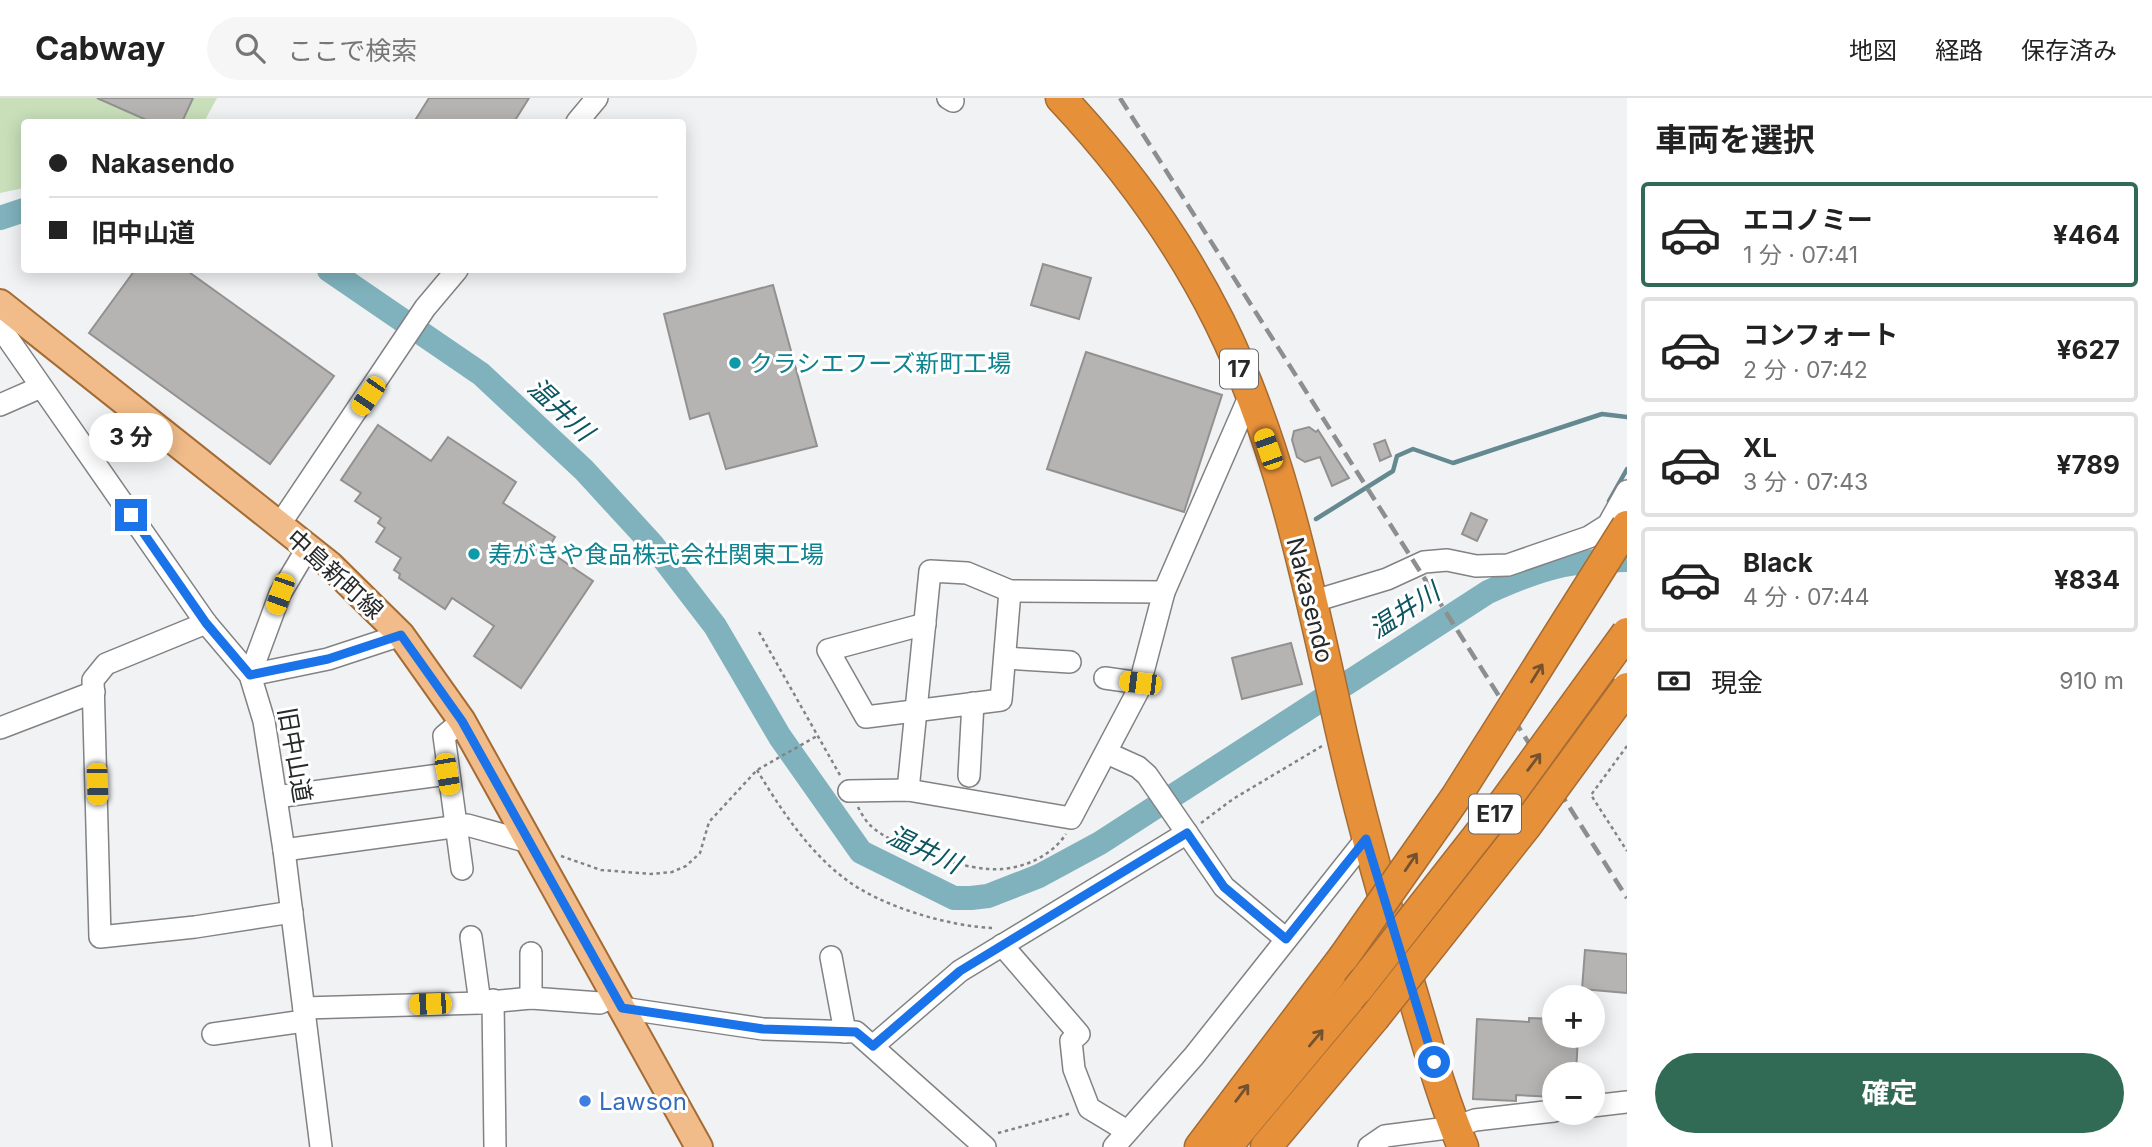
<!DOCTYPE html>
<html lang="ja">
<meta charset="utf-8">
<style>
:root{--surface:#fff;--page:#f6f6f6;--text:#222;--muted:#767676;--line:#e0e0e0;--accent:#316b55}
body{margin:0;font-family:Inter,"Noto Sans JP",sans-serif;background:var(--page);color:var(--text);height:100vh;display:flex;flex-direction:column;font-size:26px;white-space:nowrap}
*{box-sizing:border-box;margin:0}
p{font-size:23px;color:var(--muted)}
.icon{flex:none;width:38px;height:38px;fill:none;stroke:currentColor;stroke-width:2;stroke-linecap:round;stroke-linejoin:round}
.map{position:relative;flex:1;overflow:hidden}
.drawer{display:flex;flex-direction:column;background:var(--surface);width:525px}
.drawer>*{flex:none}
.top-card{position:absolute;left:21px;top:21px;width:665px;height:154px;border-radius:7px;box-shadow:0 4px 18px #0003;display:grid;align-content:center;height:154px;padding:0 28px;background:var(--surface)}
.tools{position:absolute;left:1542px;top:887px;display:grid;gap:14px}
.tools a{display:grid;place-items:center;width:63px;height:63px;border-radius:50%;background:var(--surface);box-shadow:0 4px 18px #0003;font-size:35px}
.end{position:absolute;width:32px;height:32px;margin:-16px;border:9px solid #1a73e8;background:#fff;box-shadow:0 0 0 4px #fff}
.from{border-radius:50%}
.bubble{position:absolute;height:49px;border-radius:24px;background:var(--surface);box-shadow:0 4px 18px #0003;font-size:23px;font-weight:700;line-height:49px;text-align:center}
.car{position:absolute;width:21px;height:42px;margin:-21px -10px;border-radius:9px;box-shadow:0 0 5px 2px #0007;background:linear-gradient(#f5c518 24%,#345 0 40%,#f5c518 0 76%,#345 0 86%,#f5c518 0)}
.top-card b{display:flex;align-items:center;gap:24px;height:66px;font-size:26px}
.top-card b+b{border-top:2px solid var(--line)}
.top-card i{width:18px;height:18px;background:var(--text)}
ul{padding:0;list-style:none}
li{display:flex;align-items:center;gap:21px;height:105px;margin:0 14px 10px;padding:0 14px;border:4px solid var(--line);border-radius:7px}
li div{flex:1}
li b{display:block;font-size:26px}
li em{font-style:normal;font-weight:700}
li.on{border-color:var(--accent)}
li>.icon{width:63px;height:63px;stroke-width:1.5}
h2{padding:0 28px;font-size:32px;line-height:84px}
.pay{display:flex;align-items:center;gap:18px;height:77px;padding:0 28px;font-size:26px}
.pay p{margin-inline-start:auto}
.cta{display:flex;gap:14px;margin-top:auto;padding:14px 28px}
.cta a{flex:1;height:80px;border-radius:42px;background:var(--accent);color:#fff;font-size:28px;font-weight:700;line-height:80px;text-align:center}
header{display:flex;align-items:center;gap:42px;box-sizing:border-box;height:98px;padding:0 35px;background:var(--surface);border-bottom:2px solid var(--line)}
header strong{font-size:33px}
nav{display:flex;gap:38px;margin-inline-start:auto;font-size:24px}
.search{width:490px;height:63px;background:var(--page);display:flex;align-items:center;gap:18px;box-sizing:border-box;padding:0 24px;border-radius:38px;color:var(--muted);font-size:26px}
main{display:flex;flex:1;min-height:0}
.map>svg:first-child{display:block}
.green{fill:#c8dfba}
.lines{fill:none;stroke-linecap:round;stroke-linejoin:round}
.stream{stroke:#658990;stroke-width:4.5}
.river{stroke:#7fb2bc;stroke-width:24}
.building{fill:#b6b4b2;stroke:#939190;stroke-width:2}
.minor-casing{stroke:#828285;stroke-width:24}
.major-casing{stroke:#a46c34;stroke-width:30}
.highway-casing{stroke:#a46c34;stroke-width:33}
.path{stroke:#828385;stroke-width:2.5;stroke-dasharray:3.5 3.5;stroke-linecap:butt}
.minor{stroke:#fff;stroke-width:21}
.major{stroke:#f1bc89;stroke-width:26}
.highway{stroke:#e7903a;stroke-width:30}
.rail{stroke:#8d8e8f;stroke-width:4.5;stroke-dasharray:14 7;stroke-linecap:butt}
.highway-bridge-casing{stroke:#a46c34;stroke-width:33;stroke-linecap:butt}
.highway-bridge{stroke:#e7903a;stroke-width:30}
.oneway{stroke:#745230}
.route{stroke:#1a73e8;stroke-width:9}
.culture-dot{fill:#0f9aa8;stroke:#fff;stroke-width:2.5}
.shop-dot{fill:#3f7fe0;stroke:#fff;stroke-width:2.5}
.labels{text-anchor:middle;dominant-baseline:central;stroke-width:6;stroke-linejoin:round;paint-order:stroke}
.shield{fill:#fff;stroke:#686869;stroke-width:2}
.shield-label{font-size:23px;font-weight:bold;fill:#272829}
.culture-label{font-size:24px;fill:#0d838f;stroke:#fff;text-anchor:start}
.street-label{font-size:24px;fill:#272829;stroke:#fff}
.shop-label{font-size:24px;fill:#366cbe;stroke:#fff;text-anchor:start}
.water-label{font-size:26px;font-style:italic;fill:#0b5661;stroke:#fff}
</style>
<header>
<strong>Cabway</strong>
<div class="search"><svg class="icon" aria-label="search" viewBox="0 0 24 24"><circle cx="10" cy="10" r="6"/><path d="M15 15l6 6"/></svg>ここで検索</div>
<nav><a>地図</a><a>経路</a><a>保存済み</a></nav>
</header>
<main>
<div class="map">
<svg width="1627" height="1049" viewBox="0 0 1627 1049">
<rect width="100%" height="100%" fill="#f1f2f4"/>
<path class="green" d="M0 0H217L204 24H24V90L0 95Z"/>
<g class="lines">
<g class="stream">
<path d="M1609 403 1627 371"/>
<path d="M1316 421 1393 373 1397 358 1413 351 1453 365 1602 316 1627 319"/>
<path d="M1571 465 1579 452"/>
</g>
<g class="river">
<path d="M0 120 24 112"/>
<path d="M329 172 481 276 584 372 652 446 715 528 780 639 861 754 954 800H971L988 798 1039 778 1100 745 1488 494C1541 470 1568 462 1627 462"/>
</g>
</g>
<g class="building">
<path d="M97 0H193L182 24H151Z"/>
<path d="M429 0H529L514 24H414Z"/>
<path d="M1043 166 1091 180 1079 221 1031 207Z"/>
<path d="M135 172H186L334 278 270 366 89 235Z"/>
<path d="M773 187 817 348 726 371 709 315 690 321 664 216Z"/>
<path d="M1086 254 1222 297 1184 414 1047 371Z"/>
<path d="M378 327 431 363 448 339 516 384 503 405 555 439 547 452 593 483 521 590 474 558 494 528 452 500 445 511 399 480 400 476 394 472 401 460 376 444 385 430 378 425 381 420 355 403 361 395 341 382Z"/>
<path d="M1309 329 1316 334 1318 332 1349 380 1332 388 1320 359 1305 364 1297 359 1292 342 1294 333Z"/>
<path d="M1385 342 1391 358 1380 363 1374 346Z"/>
<path d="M1471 415 1487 422 1477 443 1462 436Z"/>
<path d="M1291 545 1302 586 1242 601 1232 560Z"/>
<path d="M1585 852 1627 856V895L1582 891Z"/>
<path d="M1529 920 1554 921V938H1578L1576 976H1554V999L1516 997V1003L1473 1001 1477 921 1529 924Z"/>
</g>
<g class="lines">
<g class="minor-casing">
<g id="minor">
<path d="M948 0 953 3"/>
<path d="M577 24 597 0"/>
<path d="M0 229 206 525 250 577 264 623 284 752 321 1049"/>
<path d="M0 307 41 289"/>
<path d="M280 426 425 210 457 172"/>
<path d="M308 449 280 496 250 577 328 561 401 537"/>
<path d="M1311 504 1387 481 1424 464 1447 462 1476 468 1508 467 1589 439 1608 427 1627 393"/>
<path d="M206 525 106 566 93 582 100 839 195 829 292 814"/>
<path d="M925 526 828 552 866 619 1001 602 1010 493"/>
<path d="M1005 560 1070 564"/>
<path d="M1105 580 1140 585"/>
<path d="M462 623 444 638 462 771"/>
<path d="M0 630 94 594"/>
<path d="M1107 655 1138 669 1147 677 1224 789 1286 841"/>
<path d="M969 678 973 605"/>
<path d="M908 692 930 473 967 475 1010 493 1164 494"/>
<path d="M849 693 908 692 1071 720 1138 593 1164 494 1250 297"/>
<path d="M276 699 447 676"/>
<path d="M284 752 467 727 529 744"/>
<path d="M471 839 480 905"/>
<path d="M1002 847 1079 936 1071 943 1074 971 1089 1010 1127 1033"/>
<path d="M831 859 845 934"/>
<path d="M531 900V855"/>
<path d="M493 902 495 1049"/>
<path d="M304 910 480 905 531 900 600 905 615 897"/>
<path d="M622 910 763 931 856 934 985 1049"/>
<path d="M213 936 304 923"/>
<path d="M873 948 960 873 1187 735"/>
<path d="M1592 1008 1627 1004"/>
<path d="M1114 1049 1194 958 1366 741"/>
<path d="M1369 1049 1385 1038 1455 1029 1475 1022 1554 1013"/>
</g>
</g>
<g class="major-casing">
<path id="major" d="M0 205 330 467 401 537 462 623 699 1049"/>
</g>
<g class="highway-casing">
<g id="highway">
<path d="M1061 0C1124 67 1178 141 1219 223 1282 350 1310 495 1341 633 1360 717 1383 799 1408 881 1425 937 1440 995 1463 1049"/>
<path d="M1200 1049 1343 860"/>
<path d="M1226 1049 1357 892"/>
<path d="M1266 1049 1374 920"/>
</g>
</g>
<g class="path">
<path d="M759 534 841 679"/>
<path d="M1627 648 1591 697 1627 753"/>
<path d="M757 672C780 710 807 752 844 780 879 808 950 829 995 830"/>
<path d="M858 709C861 715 865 722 870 727 893 750 969 774 1002 771 1027 769 1052 757 1066 736"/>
<path d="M1201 725 1233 701 1322 648"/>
<path d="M561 758 601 772 651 776 672 774 686 768 700 755 709 724 757 672 817 638"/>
<path d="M998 1035 1072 1015"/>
</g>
<use href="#minor" class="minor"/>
<use href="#major" class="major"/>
<use href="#highway" class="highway"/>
<path class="rail" d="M1120 0 1627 800"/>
<g class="highway-bridge-casing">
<g id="highway-bridge">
<path d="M1343 860 1456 699 1627 428"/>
<path d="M1357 892 1506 702 1627 535"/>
<path d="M1374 920 1526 728 1627 590"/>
</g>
</g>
<use href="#highway-bridge" class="highway-bridge"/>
</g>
<defs><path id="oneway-shaft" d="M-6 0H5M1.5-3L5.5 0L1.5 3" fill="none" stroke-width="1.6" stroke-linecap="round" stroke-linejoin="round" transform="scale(1.75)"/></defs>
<g class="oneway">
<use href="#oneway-shaft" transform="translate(1537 575) rotate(-58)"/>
<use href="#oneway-shaft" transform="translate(1534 664) rotate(-53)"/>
<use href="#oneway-shaft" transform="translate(1411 764) rotate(-56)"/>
<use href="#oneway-shaft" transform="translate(1316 940) rotate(-50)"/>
<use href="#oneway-shaft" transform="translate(1242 995) rotate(-53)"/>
</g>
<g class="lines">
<path class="route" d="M131 417 206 525 250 577 328 561 401 537 462 623 622 910 763 931 856 934 873 948 960 873 1187 735 1224 789 1286 841 1366 741 1434 964"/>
</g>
<g class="culture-dot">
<circle cx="735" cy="265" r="7"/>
<circle cx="474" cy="456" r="7"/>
</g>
<circle class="shop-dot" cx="585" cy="1003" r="7"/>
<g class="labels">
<g class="shield">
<rect x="1220" y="251.5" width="38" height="39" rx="5"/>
<rect x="1469" y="696.5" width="52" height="39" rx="5"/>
</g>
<g class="shield-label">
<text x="1239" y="271">17</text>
<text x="1495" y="716">E17</text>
</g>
<g class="culture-label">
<text x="749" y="265">クラシエフーズ新町工場</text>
<text x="488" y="456">寿がきや食品株式会社関東工場</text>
</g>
<g class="street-label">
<text transform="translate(335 476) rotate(42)">中島新町線</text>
<text transform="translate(1310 502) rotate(76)">Nakasendo</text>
<text transform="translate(295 657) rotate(80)">旧中山道</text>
</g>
<g class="shop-label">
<text x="599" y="1003">Lawson</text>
</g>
<g class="water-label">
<text transform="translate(561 311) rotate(43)">温井川</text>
<text transform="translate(1404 512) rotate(-33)">温井川</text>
<text transform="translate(924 751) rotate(25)">温井川</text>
</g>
</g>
</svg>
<div class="tools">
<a>+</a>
<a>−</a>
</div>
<i class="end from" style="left:1434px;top:964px"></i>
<i class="end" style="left:131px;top:417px"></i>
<div class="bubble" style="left:89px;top:315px;width:84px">3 分</div>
<i class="car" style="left:368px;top:298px;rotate:214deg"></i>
<i class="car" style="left:1268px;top:351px;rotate:341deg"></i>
<i class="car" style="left:280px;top:496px;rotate:199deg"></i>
<i class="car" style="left:1140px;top:585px;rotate:277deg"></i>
<i class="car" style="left:447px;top:676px;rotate:170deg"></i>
<i class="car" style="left:97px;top:686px;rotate:178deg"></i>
<i class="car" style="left:430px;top:906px;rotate:268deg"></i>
<div class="top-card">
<b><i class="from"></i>Nakasendo</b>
<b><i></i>旧中山道</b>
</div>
</div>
<section class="drawer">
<h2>車両を選択</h2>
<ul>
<li class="on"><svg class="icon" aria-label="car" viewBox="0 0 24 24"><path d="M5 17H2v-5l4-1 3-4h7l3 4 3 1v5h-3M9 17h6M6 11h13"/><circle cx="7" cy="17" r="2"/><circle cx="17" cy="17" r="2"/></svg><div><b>エコノミー</b><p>1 分 · 07:41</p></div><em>¥464</em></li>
<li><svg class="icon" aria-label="car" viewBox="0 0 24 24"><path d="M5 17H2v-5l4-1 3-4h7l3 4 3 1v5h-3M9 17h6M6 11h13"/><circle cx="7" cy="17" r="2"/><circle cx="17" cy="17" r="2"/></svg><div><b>コンフォート</b><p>2 分 · 07:42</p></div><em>¥627</em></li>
<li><svg class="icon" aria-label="car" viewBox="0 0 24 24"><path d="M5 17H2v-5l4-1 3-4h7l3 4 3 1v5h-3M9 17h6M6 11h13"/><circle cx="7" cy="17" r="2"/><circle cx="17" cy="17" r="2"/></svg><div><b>XL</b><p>3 分 · 07:43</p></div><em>¥789</em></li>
<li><svg class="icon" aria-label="car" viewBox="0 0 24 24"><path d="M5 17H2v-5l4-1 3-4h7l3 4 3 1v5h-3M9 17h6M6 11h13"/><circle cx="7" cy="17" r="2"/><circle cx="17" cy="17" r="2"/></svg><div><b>Black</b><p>4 分 · 07:44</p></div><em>¥834</em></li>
</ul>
<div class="pay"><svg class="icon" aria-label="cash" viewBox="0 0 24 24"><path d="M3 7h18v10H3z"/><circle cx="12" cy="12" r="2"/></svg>現金<p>910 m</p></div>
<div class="cta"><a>確定</a></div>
</section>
</main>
